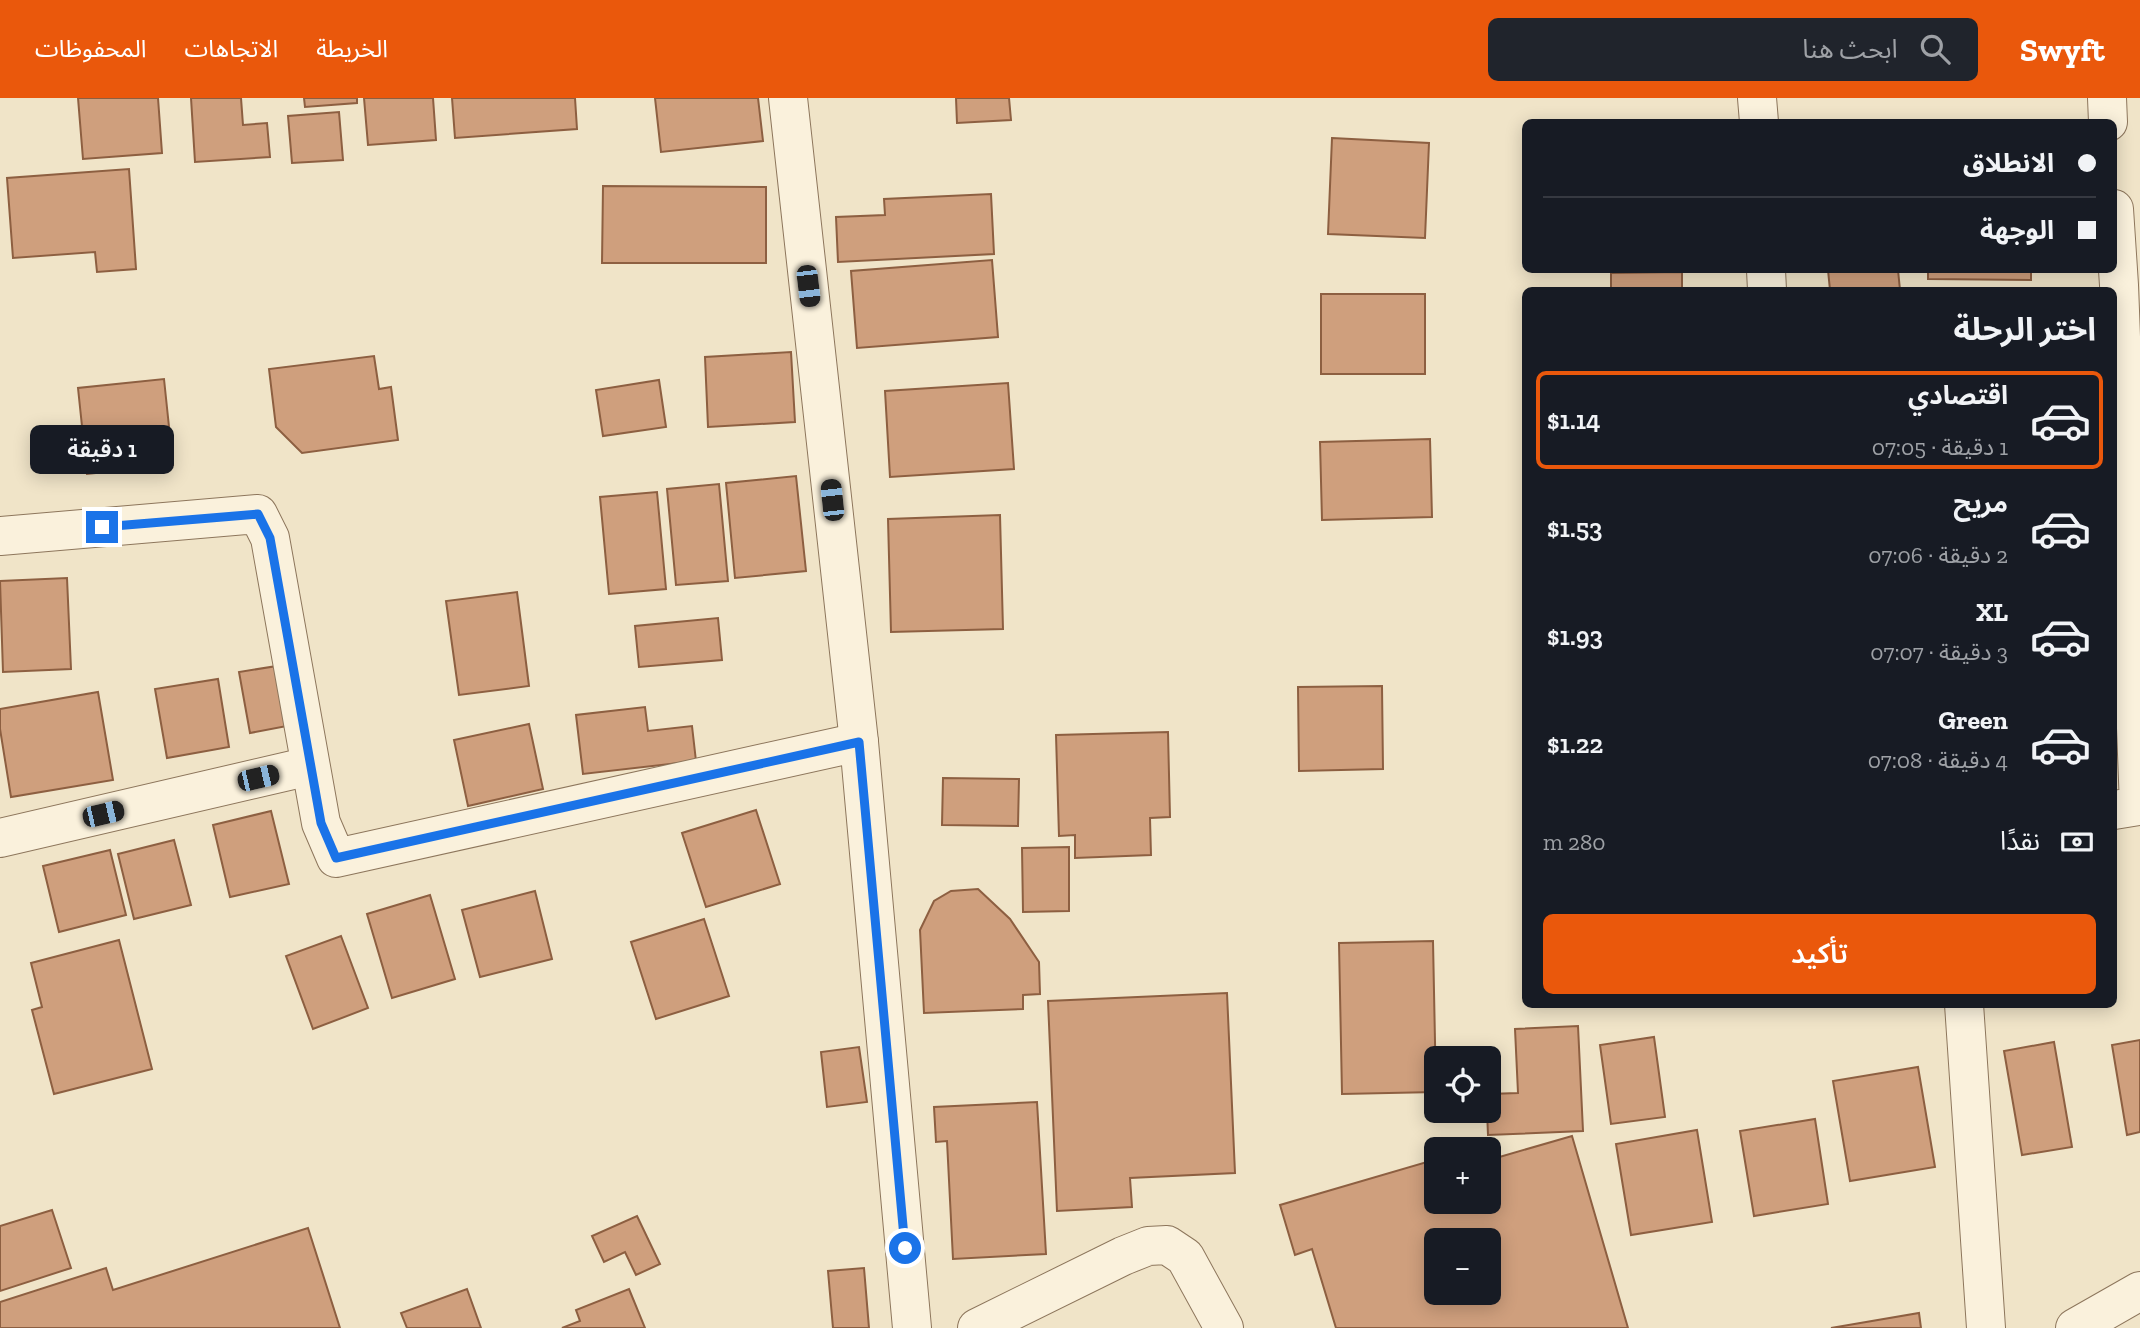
<!DOCTYPE html>
<html lang="ar">
<meta charset="utf-8">
<style>
:root{--surface:#171b24;--page:#20242c;--text:#f1f3f6;--muted:#9ea1a6;--line:#363941;--accent:#ea580c}
body{margin:0;font-family:"Zilla Slab","Noto Sans Arabic",serif;background:var(--page);color:var(--text);direction:rtl;height:100vh;display:flex;flex-direction:column;font-size:26px;white-space:nowrap}
*{box-sizing:border-box;margin:0}
p{font-size:23px;color:var(--muted)}
.icon{flex:none;width:38px;height:38px;fill:none;stroke:currentColor;stroke-width:2;stroke-linecap:round;stroke-linejoin:round}
.map{position:relative;flex:1;overflow:hidden;direction:ltr}
.panel{position:absolute;left:1522px;top:189px;width:595px;height:721px;display:flex;flex-direction:column;background:var(--surface);border-radius:10px;box-shadow:0 4px 18px #0003;direction:rtl}
.panel>*{flex:none}
.hud{position:absolute;left:1522px;top:21px;width:595px;height:154px;border-radius:10px;box-shadow:0 4px 18px #0003;direction:rtl;display:grid;align-content:center;height:154px;padding:0 21px;background:var(--surface)}
.fabs{position:absolute;left:1424px;top:948px;display:grid;gap:14px}
.fabs a{display:grid;place-items:center;width:77px;height:77px;border-radius:10px;background:var(--surface);box-shadow:0 4px 18px #0003;font-size:35px}
.end{position:absolute;width:32px;height:32px;margin:-16px;border:9px solid #1a73e8;background:#fff;box-shadow:0 0 0 4px #fff}
.from{border-radius:50%}
.bubble{position:absolute;height:49px;border-radius:10px;background:var(--surface);box-shadow:0 4px 18px #0003;font-size:23px;font-weight:600;line-height:49px;text-align:center;direction:rtl}
.car{position:absolute;width:21px;height:42px;margin:-21px -10px;border-radius:9px;box-shadow:0 0 5px 2px #0007;background:linear-gradient(#222 24%,#8ab4d8 0 40%,#222 0 76%,#8ab4d8 0 86%,#222 0)}
.hud b{display:flex;align-items:center;gap:24px;height:66px;font-size:26px}
.hud b+b{border-top:2px solid var(--line)}
.hud i{width:18px;height:18px;background:var(--text)}
ul{padding:0;list-style:none}
li{display:flex;align-items:center;gap:21px;height:98px;margin:0 14px 10px;padding:0 7px;border:4px solid transparent;border-radius:10px}
li div{flex:1}
li b{display:block;font-size:26px}
li em{font-style:normal;font-weight:600}
li.current{border-color:var(--accent)}
li>.icon{width:63px;height:63px;stroke-width:1.5}
h2{padding:0 21px;font-size:32px;line-height:84px}
.pay{display:flex;align-items:center;gap:18px;height:77px;padding:0 21px;font-size:26px}
.pay p{margin-inline-start:auto}
.action{display:flex;gap:14px;margin-top:auto;padding:14px 21px}
.action a{flex:1;height:80px;border-radius:10px;background:var(--accent);color:#fff;font-size:28px;font-weight:600;line-height:80px;text-align:center}
header{display:flex;align-items:center;gap:42px;box-sizing:border-box;height:98px;padding:0 35px;background:var(--accent);color:#fff}
header strong{font-size:33px}
nav{display:flex;gap:38px;margin-inline-start:auto;font-size:24px}
.search{width:490px;height:63px;background:var(--page);display:flex;align-items:center;gap:18px;box-sizing:border-box;padding:0 24px;border-radius:10px;color:var(--muted);font-size:26px}
.map>svg:first-child{display:block}
.building{fill:#cf9f7d;stroke:#8d5f41;stroke-width:2;fill-rule:evenodd}
.lines{fill:none;stroke-linecap:round;stroke-linejoin:round}
.street-casing{stroke:#8d765c;stroke-width:40}
.street{stroke:#faf1dc;stroke-width:38}
.route{stroke:#1a73e8;stroke-width:9}
</style>
<header>
<strong>Swyft</strong>
<div class="search"><svg class="icon" aria-label="search" viewBox="0 0 24 24"><circle cx="10" cy="10" r="6"/><path d="M15 15l6 6"/></svg>ابحث هنا</div>
<nav><a>الخريطة</a><a>الاتجاهات</a><a>المحفوظات</a></nav>
</header>
<div class="map">
<svg width="2140" height="1230" viewBox="0 0 2140 1230">
<rect width="100%" height="100%" fill="#f0e4c8"/>
<g class="building">
<path d="M78 0H158L162 55 83 61Z"/>
<path d="M191 0H241L243 27 267 25 270 59 195 64Z"/>
<path d="M304 0H357V5L305 9Z"/>
<path d="M364 0H433L436 42 368 47Z"/>
<path d="M452 0H575L577 31 455 40Z"/>
<path d="M655 0H758L763 43 661 54Z"/>
<path d="M956 0H1009L1011 22 957 25Z"/>
<path d="M339 14 343 62 292 65 288 18Z"/>
<path d="M1332 40 1429 45 1425 140 1328 136Z"/>
<path d="M129 71 136 171 97 174 95 154 13 160 7 80Z"/>
<path d="M603 88 766 89V165H602Z"/>
<path d="M991 96 994 156 838 164 836 119 885 117 884 101Z"/>
<path d="M992 162 998 239 857 250 851 173Z"/>
<path d="M1828 172H1898L1900 192H1830Z"/>
<path d="M1928 172H2031V182L1928 181Z"/>
<path d="M1682 174V192H1611V175Z"/>
<rect x="1321" y="196" width="104" height="80"/>
<path d="M791 254 795 324 708 329 705 259Z"/>
<path d="M374 258 379 291 391 289 398 342 302 355 276 329 269 271Z"/>
<path d="M164 281 173 367 87 376 78 290Z"/>
<path d="M659 282 666 329 603 338 596 292Z"/>
<path d="M1008 285 1014 371 890 379 885 293Z"/>
<path d="M1430 341 1432 419 1322 422 1320 344Z"/>
<path d="M796 378 806 473 735 480 726 385Z"/>
<path d="M719 386 728 483 676 487 667 391Z"/>
<path d="M657 394 666 491 609 496 600 399Z"/>
<path d="M1000 417 1003 531 891 534 888 421Z"/>
<path d="M67 480 71 571 3 574 0 483Z"/>
<path d="M517 494 529 588 459 597 446 503Z"/>
<path d="M718 520 722 562 639 569 635 528Z"/>
<path d="M277 568 287 628 250 635 239 574Z"/>
<path d="M218 581 229 649 167 660 155 591Z"/>
<path d="M1382 588 1383 671 1299 673 1298 589Z"/>
<path d="M98 594 113 682 11 699 0 631V611Z"/>
<path d="M645 609 648 633 692 628 696 663 583 676 576 617Z"/>
<path d="M529 626 543 691 468 708 454 642Z"/>
<path d="M1168 634 1170 719 1150 720 1151 757 1075 760V737L1059 738 1056 637Z"/>
<path d="M943 680 1019 681 1018 728 942 727Z"/>
<path d="M756 712 780 786 706 809 682 735Z"/>
<path d="M271 713 289 786 230 799 213 727Z"/>
<path d="M174 742 191 807 134 821 118 756Z"/>
<path d="M1069 749V813L1023 814 1022 750Z"/>
<path d="M110 752 126 817 59 834 43 768Z"/>
<path d="M978 791 1010 821 1039 864 1040 896 1023 897V911L924 915 920 832 934 803 951 793Z"/>
<path d="M535 793 552 861 480 879 462 812Z"/>
<path d="M430 797 455 881 392 900 367 816Z"/>
<path d="M704 821 729 898 656 921 631 844Z"/>
<path d="M341 838 368 910 313 931 286 858Z"/>
<path d="M119 842 152 971 54 996 32 912 42 909 31 865Z"/>
<path d="M1433 843 1436 994 1342 996 1339 845Z"/>
<path d="M1227 895 1235 1075 1130 1080 1132 1109 1057 1113 1048 903Z"/>
<path d="M1578 928 1583 1033 1488 1037 1487 1013H1489V996L1518 995 1515 931Z"/>
<path d="M1654 939 1665 1019 1611 1026 1600 947Z"/>
<path d="M2140 942V1034L2127 1037 2112 947Z"/>
<path d="M2054 944 2072 1049 2022 1057 2004 953Z"/>
<path d="M859 949 867 1004 827 1009 821 954Z"/>
<path d="M1918 969 1935 1069 1850 1083 1833 983Z"/>
<path d="M1037 1004 1046 1156 953 1161 947 1043 936 1044 934 1009Z"/>
<path d="M1815 1021 1828 1106 1754 1118 1740 1033Z"/>
<path d="M1697 1032 1712 1124 1631 1137 1616 1046Z"/>
<path d="M1572 1038 1628 1230H1336L1312 1151 1295 1157 1280 1107 1437 1061V1104H1489V1052H1469L1492 1045 1496 1060ZM1437 1143H1489V1195H1437Z"/>
<path d="M52 1112 71 1170 0 1193V1128Z"/>
<path d="M637 1118 660 1166 636 1177 625 1154 604 1164 592 1138Z"/>
<path d="M308 1130 340 1230H0V1204L106 1170 113 1192Z"/>
<path d="M864 1170 869 1230H833L828 1173Z"/>
<path d="M467 1191 481 1230H407L401 1215Z"/>
<path d="M629 1191 645 1230H562L580 1223 576 1212Z"/>
<path d="M1919 1215 1921 1230H1831Z"/>
</g>
<g class="lines">
<g class="street-casing">
<g id="street">
<path d="M788 0 859 644 912 1230"/>
<path d="M1757 0 1759 24"/>
<path d="M2107 0 2108 24"/>
<path d="M2114 111 2119 187 2139 708 2114 712"/>
<path d="M1766 172 1767 192"/>
<path d="M0 438 258 416 270 440 321 725 336 760 859 644"/>
<path d="M0 740 310 668"/>
<path d="M1964 906 1986 1230"/>
<path d="M977 1230 1123 1158 1148 1148 1167 1147 1185 1159 1224 1230"/>
<path d="M2075 1230 2140 1193"/>
</g>
</g>
<use href="#street" class="street"/>
</g>
<g class="lines">
<path class="route" d="M102 429 258 416 270 440 321 725 336 760 859 644 905 1150"/>
</g>
</svg>
<div class="fabs">
<a><svg class="icon" aria-label="locate" viewBox="0 0 24 24"><circle cx="12" cy="12" r="6"/><path d="M12 2v4M12 18v4M2 12h4M18 12h4"/></svg></a>
<a>+</a>
<a>−</a>
</div>
<i class="end from" style="left:905px;top:1150px"></i>
<i class="end" style="left:102px;top:429px"></i>
<div class="bubble" style="left:30px;top:327px;width:144px">1 دقيقة</div>
<i class="car" style="left:808px;top:188px;rotate:173deg"></i>
<i class="car" style="left:832px;top:402px;rotate:354deg"></i>
<i class="car" style="left:258px;top:680px;rotate:77deg"></i>
<i class="car" style="left:103px;top:716px;rotate:77deg"></i>
<div class="hud">
<b><i class="from"></i>الانطلاق</b>
<b><i></i>الوجهة</b>
</div>
<section class="panel">
<h2>اختر الرحلة</h2>
<ul>
<li class="current"><svg class="icon" aria-label="car" viewBox="0 0 24 24"><path d="M5 17H2v-5l4-1 3-4h7l3 4 3 1v5h-3M9 17h6M6 11h13"/><circle cx="7" cy="17" r="2"/><circle cx="17" cy="17" r="2"/></svg><div><b>اقتصادي</b><p>1 دقيقة · 07:05</p></div><em>$1.14</em></li>
<li><svg class="icon" aria-label="car" viewBox="0 0 24 24"><path d="M5 17H2v-5l4-1 3-4h7l3 4 3 1v5h-3M9 17h6M6 11h13"/><circle cx="7" cy="17" r="2"/><circle cx="17" cy="17" r="2"/></svg><div><b>مريح</b><p>2 دقيقة · 07:06</p></div><em>$1.53</em></li>
<li><svg class="icon" aria-label="car" viewBox="0 0 24 24"><path d="M5 17H2v-5l4-1 3-4h7l3 4 3 1v5h-3M9 17h6M6 11h13"/><circle cx="7" cy="17" r="2"/><circle cx="17" cy="17" r="2"/></svg><div><b>XL</b><p>3 دقيقة · 07:07</p></div><em>$1.93</em></li>
<li><svg class="icon" aria-label="car" viewBox="0 0 24 24"><path d="M5 17H2v-5l4-1 3-4h7l3 4 3 1v5h-3M9 17h6M6 11h13"/><circle cx="7" cy="17" r="2"/><circle cx="17" cy="17" r="2"/></svg><div><b>Green</b><p>4 دقيقة · 07:08</p></div><em>$1.22</em></li>
</ul>
<div class="pay"><svg class="icon" aria-label="cash" viewBox="0 0 24 24"><path d="M3 7h18v10H3z"/><circle cx="12" cy="12" r="2"/></svg>نقدًا<p>280 m</p></div>
<div class="action"><a>تأكيد</a></div>
</section>
</div>
